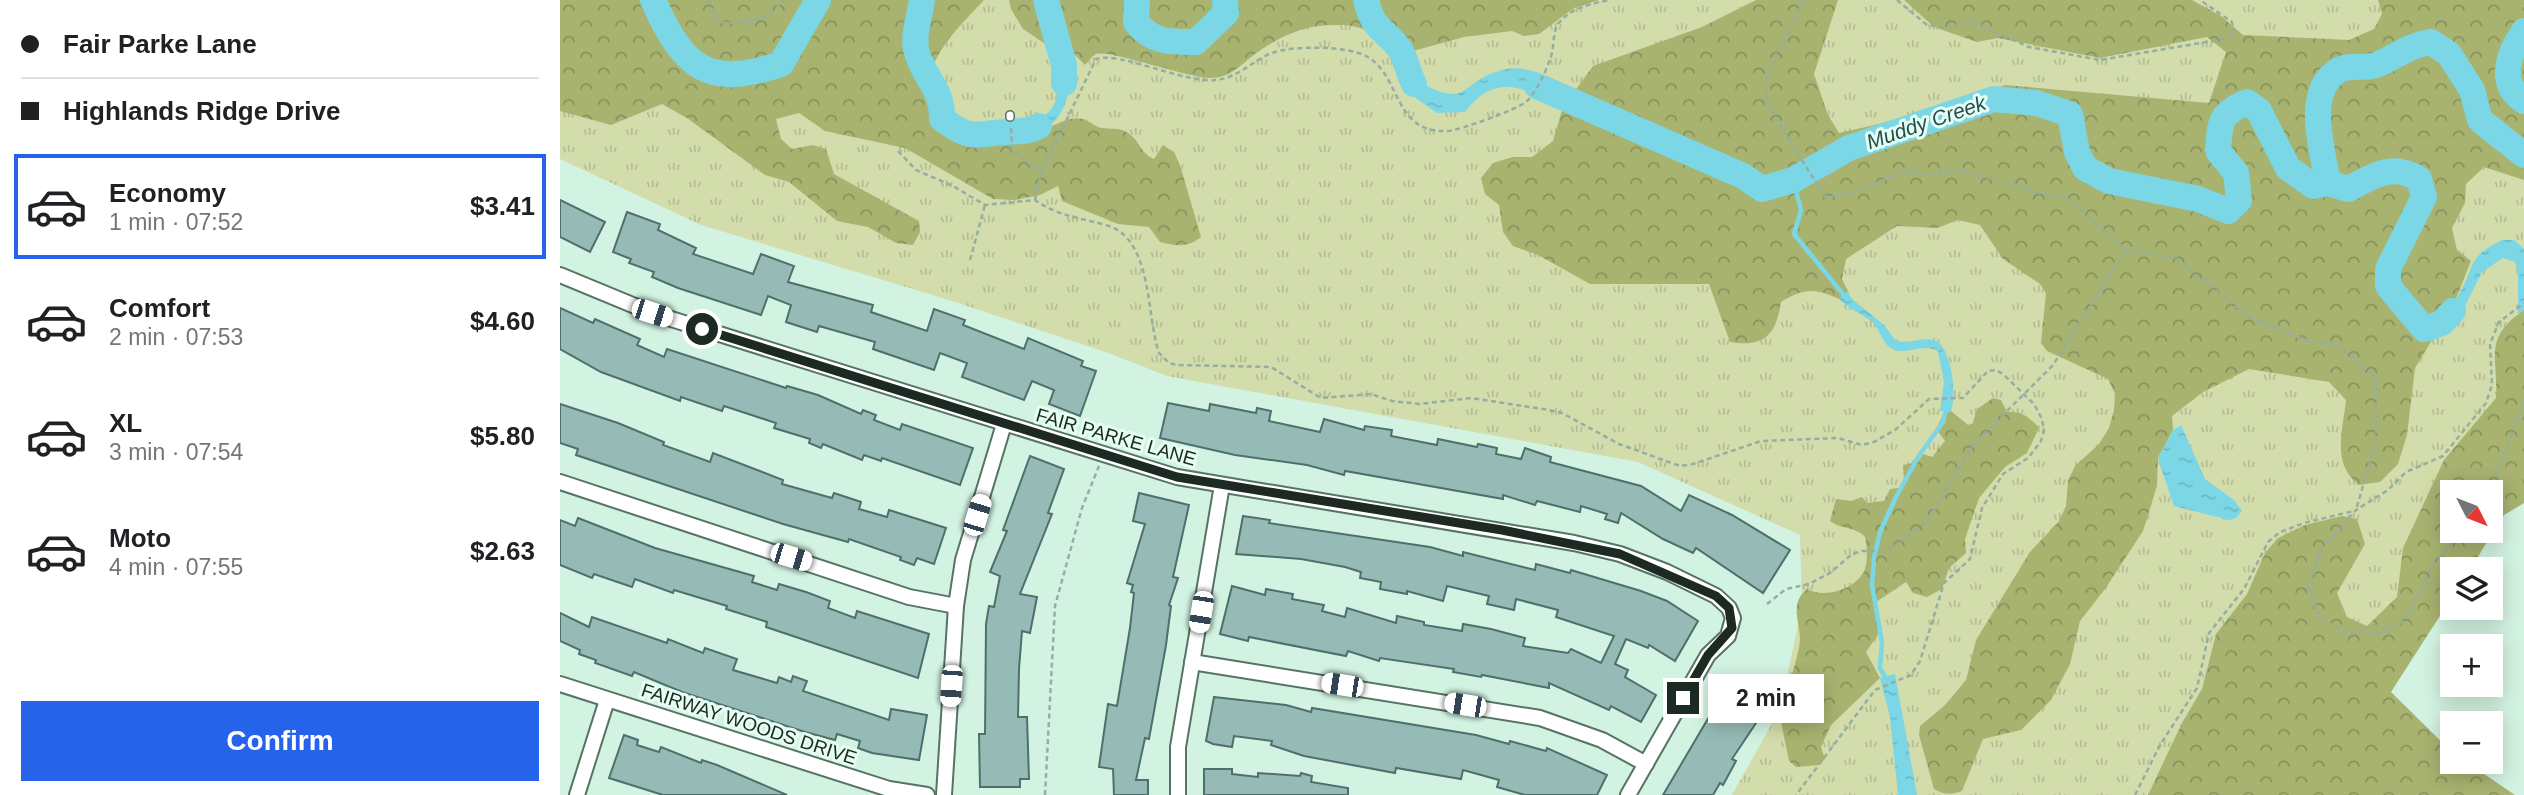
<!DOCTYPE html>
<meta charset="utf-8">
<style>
:root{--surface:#fff;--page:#f2f2f2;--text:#202124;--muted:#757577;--line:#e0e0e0;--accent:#2563eb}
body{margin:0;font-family:Helvetica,sans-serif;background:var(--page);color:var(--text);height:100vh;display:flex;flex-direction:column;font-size:26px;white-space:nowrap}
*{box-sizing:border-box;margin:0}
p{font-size:23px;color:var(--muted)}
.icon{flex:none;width:38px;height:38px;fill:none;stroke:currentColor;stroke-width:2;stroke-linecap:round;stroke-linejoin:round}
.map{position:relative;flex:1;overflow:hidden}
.sheet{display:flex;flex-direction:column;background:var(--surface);width:560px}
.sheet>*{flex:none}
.top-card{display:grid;align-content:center;height:154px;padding:0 21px;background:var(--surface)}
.needle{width:46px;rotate:132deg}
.fabs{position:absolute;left:1880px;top:480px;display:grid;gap:14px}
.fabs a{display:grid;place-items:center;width:63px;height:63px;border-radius:0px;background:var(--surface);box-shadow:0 4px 18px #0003;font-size:35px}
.end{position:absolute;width:32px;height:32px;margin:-16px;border:9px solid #1d2923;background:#fff;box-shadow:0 0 0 4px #fff}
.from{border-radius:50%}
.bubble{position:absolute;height:49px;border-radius:0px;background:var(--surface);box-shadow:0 4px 18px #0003;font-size:23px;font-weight:800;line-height:49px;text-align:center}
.car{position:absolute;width:21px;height:42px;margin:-21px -10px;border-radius:9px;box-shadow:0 0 5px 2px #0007;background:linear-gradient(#fff 24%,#345 0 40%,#fff 0 76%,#345 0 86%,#fff 0)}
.top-card b{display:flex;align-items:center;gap:24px;height:66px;font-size:26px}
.top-card b+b{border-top:2px solid var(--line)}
.top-card i{width:18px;height:18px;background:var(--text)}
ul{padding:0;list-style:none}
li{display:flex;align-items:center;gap:21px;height:105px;margin:0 14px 10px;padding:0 7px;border:4px solid transparent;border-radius:0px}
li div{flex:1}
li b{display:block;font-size:26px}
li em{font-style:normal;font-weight:800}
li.selected{border-color:var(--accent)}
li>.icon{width:63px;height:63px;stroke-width:1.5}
.button{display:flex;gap:14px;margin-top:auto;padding:14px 21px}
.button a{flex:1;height:80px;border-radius:0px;background:var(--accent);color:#fff;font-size:28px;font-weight:800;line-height:80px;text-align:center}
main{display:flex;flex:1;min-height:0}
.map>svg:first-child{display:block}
.grass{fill:url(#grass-tufts);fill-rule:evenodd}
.forest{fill:url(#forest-crowns);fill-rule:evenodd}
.water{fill:url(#water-ripples)}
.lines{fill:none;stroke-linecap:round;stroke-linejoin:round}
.stream{stroke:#7bd7e6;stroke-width:4.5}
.river{stroke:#7bd7e6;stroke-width:26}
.building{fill:#96bbb6;stroke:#4d706c;stroke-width:2}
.service-casing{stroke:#567364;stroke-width:10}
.minor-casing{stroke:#567364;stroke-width:18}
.path{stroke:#95aea1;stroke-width:2.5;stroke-dasharray:5 3.5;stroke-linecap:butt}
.service{stroke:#fff;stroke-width:7}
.minor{stroke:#fff;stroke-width:14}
.route{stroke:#1d2923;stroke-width:9}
.labels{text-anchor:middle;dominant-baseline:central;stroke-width:6;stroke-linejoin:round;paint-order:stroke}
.street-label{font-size:19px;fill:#1d2923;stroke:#e5fef1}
.water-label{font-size:21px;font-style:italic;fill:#234d53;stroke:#e5fef1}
</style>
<main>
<section class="sheet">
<div class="top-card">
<b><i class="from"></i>Fair Parke Lane</b>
<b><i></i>Highlands Ridge Drive</b>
</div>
<ul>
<li class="selected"><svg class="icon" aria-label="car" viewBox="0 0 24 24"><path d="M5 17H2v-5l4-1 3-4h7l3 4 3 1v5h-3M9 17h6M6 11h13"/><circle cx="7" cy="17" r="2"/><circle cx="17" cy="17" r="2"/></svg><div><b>Economy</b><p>1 min · 07:52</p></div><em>$3.41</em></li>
<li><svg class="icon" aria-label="car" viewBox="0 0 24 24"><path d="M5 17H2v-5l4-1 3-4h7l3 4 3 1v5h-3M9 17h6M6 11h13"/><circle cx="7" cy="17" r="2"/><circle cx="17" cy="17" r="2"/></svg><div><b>Comfort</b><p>2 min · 07:53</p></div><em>$4.60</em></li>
<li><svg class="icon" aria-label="car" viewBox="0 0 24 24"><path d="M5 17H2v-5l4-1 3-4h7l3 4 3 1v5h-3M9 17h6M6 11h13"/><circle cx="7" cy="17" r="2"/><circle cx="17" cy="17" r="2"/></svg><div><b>XL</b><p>3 min · 07:54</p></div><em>$5.80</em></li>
<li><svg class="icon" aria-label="car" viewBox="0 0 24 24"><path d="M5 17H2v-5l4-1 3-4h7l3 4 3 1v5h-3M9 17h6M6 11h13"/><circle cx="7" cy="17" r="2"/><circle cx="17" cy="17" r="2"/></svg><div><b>Moto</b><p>4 min · 07:55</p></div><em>$2.63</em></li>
</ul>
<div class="button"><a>Confirm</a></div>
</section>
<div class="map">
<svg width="1964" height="795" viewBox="0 0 1964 795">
<defs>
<pattern id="grass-tufts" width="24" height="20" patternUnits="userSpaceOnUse" patternTransform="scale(1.75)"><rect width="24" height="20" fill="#d3dcab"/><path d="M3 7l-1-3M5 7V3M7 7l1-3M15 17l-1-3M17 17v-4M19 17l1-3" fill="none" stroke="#b5bd93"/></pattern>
<pattern id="forest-crowns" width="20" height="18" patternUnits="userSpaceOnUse" patternTransform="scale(1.75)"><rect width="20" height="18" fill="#a8b370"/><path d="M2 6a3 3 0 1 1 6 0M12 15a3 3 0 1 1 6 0" fill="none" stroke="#88925c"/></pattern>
<pattern id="water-ripples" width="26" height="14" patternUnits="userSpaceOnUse" patternTransform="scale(1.75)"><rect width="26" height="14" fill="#7bd7e6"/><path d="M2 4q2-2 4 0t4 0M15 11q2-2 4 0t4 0" fill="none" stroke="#6ab9c5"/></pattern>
</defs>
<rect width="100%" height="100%" fill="#d3f3e2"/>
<path class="grass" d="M0 0H1964V503L1944 515 1910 569H1892V597L1716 795H1172L1220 709 1242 607 1240 535 1078 462 607 376 551 354 389 300 141 225 0 159ZM1892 492H1930V530H1892Z"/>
<g class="forest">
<path d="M0 0H424C401 25 376 47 368 82L379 84 388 103 385 119C409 132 446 147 473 136 488 130 506 115 523 119 528 120 533 125 538 127 551 131 560 125 572 136 581 145 582 154 594 159L603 145 614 152 620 165 641 237C628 248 616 246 600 242L589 227 558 224 502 201 498 186 480 195 455 200 433 199 345 148 265 131 239 113 216 119 221 139 232 149 253 145 266 149 274 174 359 221 360 232 353 245 336 243 308 227 277 221 229 182 205 175 127 118 102 104 51 125 0 111Z"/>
<path d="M449 0H1039L1014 8 979 34 964 36 952 31 904 37 853 51 828 50C814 32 802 25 779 25 746 24 721 35 695 54 680 65 671 78 650 78 629 78 548 49 536 54 532 56 528 62 525 65L510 50 490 47 463 29 451 9Z"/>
<path d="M1196 0H1278L1254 74 1268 115 1279 133 1350 117 1445 85 1649 103 1666 52 1647 37 1540 58 1438 38 1417 42 1374 27 1344 0H1632L1661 16 1683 35 1789 40 1814 29 1822 14 1818 0H1964V180L1924 167 1906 184 1905 203 1892 228 1897 250 1911 261 1895 301 1864 329 1871 342 1855 368 1847 435 1838 464 1820 482 1799 485C1771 464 1783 430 1786 400L1769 382 1689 369 1643 392 1612 416 1613 430 1598 458 1597 486 1583 531 1545 589 1520 621 1510 664 1491 700 1461 730 1423 739 1402 791C1391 795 1385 795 1374 789L1359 735 1360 726 1385 705 1406 680 1416 640 1470 552 1499 521 1506 506 1508 481 1515 466 1539 444 1549 428 1554 410 1555 394 1548 379 1487 351 1481 343 1486 293 1480 284 1443 259 1420 225 1398 220 1377 228 1337 226 1286 259 1282 279 1288 291 1279 299C1255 288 1244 288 1221 302 1216 334 1205 348 1170 342L1149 284H1030L978 255 953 246 943 232 939 205 925 194 921 178 933 163 953 157H972L993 141 1003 107 1033 66 1142 27Z"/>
<path d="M1964 310V503L1944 515 1910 569H1892V597L1831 692 1892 752V761H1905L1955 795H1588L1622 723 1642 689 1656 634 1687 594 1705 553 1718 538 1745 525 1782 516 1797 519 1805 544 1777 593 1787 617 1807 626 1837 597 1843 548 1884 460 1936 398C1938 354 1923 339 1964 310ZM1892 492H1930V530H1892Z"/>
<path d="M1433 398 1441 400 1447 412C1460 410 1471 418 1479 428L1467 453 1445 467 1419 498 1405 539 1406 553 1389 568 1382 589 1367 597 1353 593 1346 582 1313 604 1322 629 1306 652 1320 678 1271 725 1261 747 1265 759 1259 765 1236 767 1229 761 1218 707C1227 696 1239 654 1240 640 1240 622 1229 603 1247 589 1265 599 1297 589 1305 569 1308 561 1307 546 1305 537 1295 526 1282 530 1270 521L1276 499 1291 501 1302 497 1307 503 1324 501 1330 489 1340 488 1344 484 1343 465 1358 462 1363 454 1372 457 1385 441 1376 429 1384 413 1391 411 1408 425 1413 423 1417 409Z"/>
</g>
<g class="water">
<path d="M490 47 510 50C513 103 504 135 445 140L442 125C451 124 462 124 471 122 505 114 503 72 490 47Z"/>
<path d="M828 50 853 51 859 82C911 110 899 81 942 70 967 63 992 79 1014 89L1003 107C965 89 936 71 905 112L877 113 850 94Z"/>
<path d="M1942 240H1954L1964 249V310L1958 314V276L1955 262 1943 258 1922 272 1901 314 1871 342 1864 329C1874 320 1889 310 1896 299 1916 269 1904 258 1942 240Z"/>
<path d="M1288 291 1291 298 1324 325 1335 340C1348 345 1361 337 1374 340 1392 345 1397 396 1391 411H1380L1384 382 1378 351C1366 344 1353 352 1340 351 1322 350 1322 330 1311 321 1300 313 1289 309 1279 299Z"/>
<path d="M1621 425 1645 479 1674 500 1682 511 1676 518 1669 520 1614 506 1598 459 1613 430Z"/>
<path d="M1335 674 1357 795H1338L1330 717 1320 678Z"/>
</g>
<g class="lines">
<g class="stream">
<path d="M1233 180 1241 210 1234 234 1287 299"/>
<path d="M1327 680 1320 668 1322 643 1312 585 1314 558 1320 532 1336 497 1358 457 1383 422 1387 406"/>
</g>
<g class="river">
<path d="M93 0C123 68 148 89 221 64L258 0"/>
<path d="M362 0C360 15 353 34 356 49 362 77 383 87 382 119 413 141 412 134 446 132 458 131 468 132 479 126"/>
<path d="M486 0 504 65V83"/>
<path d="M577 0 576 22C592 43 611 42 636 42L666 13 665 0"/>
<path d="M806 0C814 31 821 26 839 48 846 58 848 73 854 84"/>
<path d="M1964 31C1949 52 1937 83 1964 101"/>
<path d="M977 86 1183 176 1202 189 1233 180 1289 148 1434 99 1476 103 1510 114 1517 152 1525 168 1549 181 1638 199 1668 211 1679 200 1676 173 1658 151C1660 122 1659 114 1687 102L1699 111 1728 168 1753 186 1768 183 1788 189C1814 176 1831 162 1859 179L1864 197 1828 269V286L1864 329 1882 323 1893 311"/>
<path d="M1768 183C1763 151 1743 91 1779 70 1790 64 1805 69 1816 65 1836 57 1849 45 1871 42L1889 54 1912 90 1920 120 1964 155"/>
</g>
</g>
<g class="building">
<path d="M0 200 45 222 30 252 0 237Z"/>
<path d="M67 212 100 224 98 230 136 248 133 254 193 274 201 254 234 266 228 282 313 305 311 312 367 331 374 309 405 320 403 325 464 349 468 338 523 361 521 366 536 371 520 416 489 404 494 390 472 381 464 400 402 377 407 363 380 353 374 370 313 349 315 342 259 326 257 332 226 322 231 305 208 296 201 315 118 288 92 277 94 272 69 263 71 259 53 252Z"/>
<path d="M0 308 33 323 35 319 80 339 77 345 104 357 107 349 226 388 227 386 258 395 301 414 303 410 316 415 314 420 340 430 342 424 413 448 400 485 322 458 321 461 304 455 302 460 263 444 261 448 249 443 250 439 214 428 216 423 164 406 162 411 121 397 120 401 41 372 0 349Z"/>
<path d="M608 403 649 411 650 404 696 413 697 408 711 411 709 421 760 432 764 419 804 430 805 426 832 430 831 436 877 445 878 439 917 447 918 444 937 448 936 454 961 459 965 448 991 457 990 462 1081 486 1121 511 1129 495 1172 515 1230 550 1203 593 1136 548 1133 553 1103 539 1061 513 1058 523 1045 519 1047 514 1021 506 1020 512 977 501 975 505 943 495V499L785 471 784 475 747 465 675 455 600 438Z"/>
<path d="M0 404 58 423 104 442 103 445 150 462 153 453 223 480 222 484 272 498 274 493 301 502 299 509 327 517 329 510 386 528 374 564 357 558 354 565 340 560 341 557 289 539 288 542 223 524 16 455 18 449 0 443Z"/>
<path d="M470 456 504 469 488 513 492 514 460 594 477 597 470 633 462 631 459 669 458 717H467L469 779H460V787H420L419 734H425L426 624 429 606 434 607 440 576 430 572 447 531 443 530Z"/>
<path d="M579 493 629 505 613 577 618 578 609 605 611 606 606 645 589 739 585 738 576 780H588V795H554L553 769 539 767 548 704 557 706 570 628 574 593 571 592 573 585 567 583 585 524 573 521Z"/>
<path d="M683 516 710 520 709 523 870 547 903 556V552L975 570 976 564 1010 573 1011 570 1081 591 1107 601 1138 621 1115 661 1089 645 1088 648 1066 639 1055 664 1068 670 1065 677 1096 695 1081 722 1051 706 1049 710 989 683V688L922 675 921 677 893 672 894 669 820 658 819 661 788 651 786 656 689 637 688 641 660 634 672 586 705 595 706 589 733 594 732 599 764 605 762 611 785 617 787 608 836 623 837 616 864 622V625L902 631 903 624 931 629 965 638 963 646 1008 653 1011 649 1041 663 1054 636 996 617 998 610 956 599 954 610 927 604 929 596 887 586 883 601 847 591V594L820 589 821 582 800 578 801 572 785 567 741 559 676 554Z"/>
<path d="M18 518 95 548 194 576 192 582 217 590 219 584 246 592 270 601 268 608 295 618 297 611 369 634 358 678 206 627 207 622 166 609 167 606 114 590 113 593 75 579 72 587 34 574 32 578 0 565V520L15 526Z"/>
<path d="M0 613 29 627 32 617 107 643 108 639 143 653 145 648 177 659 173 670 217 683 219 677 231 682 233 676 247 681 243 691 329 720 331 709 367 715 359 760 312 753 298 748 300 741 277 734 275 740 245 732 122 692 74 672 72 676 35 663 36 660 19 654 20 650 0 641Z"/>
<path d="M1169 683 1206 708 1172 759 1176 761 1163 785 1160 783 1153 795H1103Z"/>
<path d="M654 697 726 705 751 712 752 708 916 735 949 744 950 741 986 751 987 748 1047 775 1037 795H965L937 787 939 780 903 770 901 779 836 768 835 773 744 756 711 745 712 741 674 736 672 747 653 744 646 741Z"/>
<path d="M64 735 78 740 77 745 99 752 101 747 141 763 142 760 157 765 227 795H103L49 778Z"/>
<path d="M644 769H672V774L698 777V773L740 776 741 773 752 776 751 782 788 788V795H644Z"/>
</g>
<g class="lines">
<g class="service-casing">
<path id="service" d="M450 115V117"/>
</g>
<g class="minor-casing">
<g id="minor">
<path d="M0 275 92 313 617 477 1014 543 1060 554 1107 572 1156 596 1169 608 1173 618 1168 636 1148 655 1068 795"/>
<path d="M0 482 349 597 396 606"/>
<path d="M632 662 980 718 1042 740 1086 764"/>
<path d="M0 684 329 789 367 795"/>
<path d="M17 795 47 700"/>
<path d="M384 795 396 606 403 560 444 424"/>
<path d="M618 795V747L662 485"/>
</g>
</g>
<g class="path">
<path d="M149 0 159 22C188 24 203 23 224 0"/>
<path d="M1244 0 1208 73 1206 102 1265 197 1296 192 1343 171 1366 175 1402 170 1493 197 1505 196 1566 250 1615 258 1689 317 1750 342 1777 344 1816 378V441L1796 510"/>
<path d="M1337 0 1367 25 1383 27 1412 22 1469 47 1540 60 1670 38 1674 34 1672 22 1640 0"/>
<path d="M451 128 452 150 481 173"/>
<path d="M338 151 356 170 393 186 425 205 475 200C498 216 520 218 546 225 593 238 586 315 599 353L609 363 617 365 711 367 761 398 811 394 832 401 860 404 911 398 989 410 1002 413 1059 444 1120 466 1133 464 1201 441 1278 438 1302 445 1314 442 1335 430 1369 399 1403 398 1428 371 1436 370 1443 374 1474 404 1482 419 1484 431 1481 441 1468 458 1443 474 1422 508 1410 559 1384 583 1360 661 1351 675 1315 690 1236 795"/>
<path d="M475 200 481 173 536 59C559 51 623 83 655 80 679 78 691 61 712 53 733 45 787 46 806 56 842 75 832 134 888 131 900 130 959 109 967 101 976 92 986 72 990 59 995 48 992 33 998 24 1011 7 1031 4 1050 0"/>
<path d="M410 260 425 205"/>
<path d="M1929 492 1964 401"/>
<path d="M1904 530 1875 562 1845 620 1822 633H1787L1759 617 1749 590 1761 550 1796 510 1828 490 1846 472 1883 456 1926 403 1932 385 1930 344 1939 322 1964 303"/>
<path d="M1207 604 1226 589 1249 584 1270 573 1291 555 1301 551H1327L1367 521 1413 445 1493 365 1566 250"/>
<path d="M485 795 495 606 522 508 539 466"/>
<path d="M1575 795 1600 745 1637 688 1649 633 1684 589 1708 542 1720 532 1744 523 1794 511"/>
</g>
<use href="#service" class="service"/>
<use href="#minor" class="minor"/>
</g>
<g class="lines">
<path class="route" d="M142 329 617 477 942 530 1060 554 1156 596 1169 608 1172 628 1148 655 1123 698"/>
</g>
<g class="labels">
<g class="street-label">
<text transform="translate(556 437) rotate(16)">FAIR PARKE LANE</text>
<text transform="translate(189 724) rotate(18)">FAIRWAY WOODS DRIVE</text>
</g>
<g class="water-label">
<text transform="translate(1366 122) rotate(-19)">Muddy Creek</text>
</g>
</g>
</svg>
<div class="fabs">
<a><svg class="needle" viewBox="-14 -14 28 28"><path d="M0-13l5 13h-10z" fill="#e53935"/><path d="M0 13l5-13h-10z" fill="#757577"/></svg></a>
<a><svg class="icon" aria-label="layers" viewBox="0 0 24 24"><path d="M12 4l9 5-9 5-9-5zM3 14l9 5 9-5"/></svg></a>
<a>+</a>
<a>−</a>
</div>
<i class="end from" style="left:142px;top:329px"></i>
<i class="end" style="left:1123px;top:698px"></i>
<div class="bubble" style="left:1148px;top:674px;width:116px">2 min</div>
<i class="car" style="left:92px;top:313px;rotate:108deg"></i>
<i class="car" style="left:417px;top:515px;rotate:17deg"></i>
<i class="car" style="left:231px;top:557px;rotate:107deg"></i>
<i class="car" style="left:641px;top:612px;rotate:189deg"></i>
<i class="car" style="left:782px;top:685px;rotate:279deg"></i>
<i class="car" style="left:391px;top:686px;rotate:184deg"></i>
<i class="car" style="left:905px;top:705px;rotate:279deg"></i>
</div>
</main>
